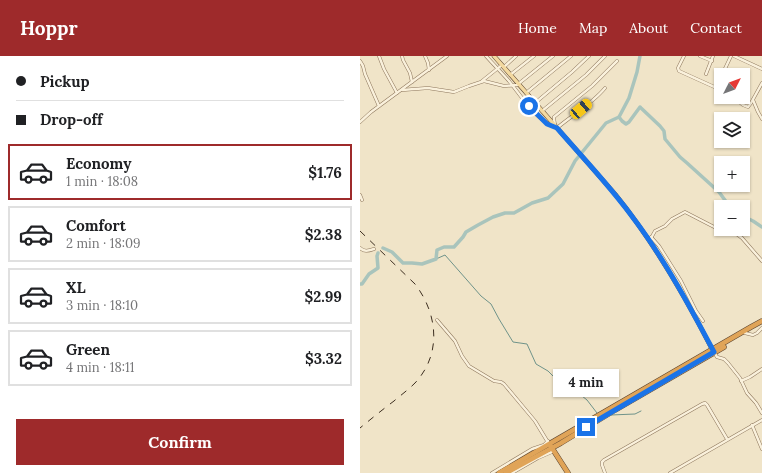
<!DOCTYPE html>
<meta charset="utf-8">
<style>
:root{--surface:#fff;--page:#f6f6f6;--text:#202124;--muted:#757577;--line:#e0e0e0;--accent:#9e2a2b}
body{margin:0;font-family:Lora,serif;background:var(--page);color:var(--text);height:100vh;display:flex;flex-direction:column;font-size:15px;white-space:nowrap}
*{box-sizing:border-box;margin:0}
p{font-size:13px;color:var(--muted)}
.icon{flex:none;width:22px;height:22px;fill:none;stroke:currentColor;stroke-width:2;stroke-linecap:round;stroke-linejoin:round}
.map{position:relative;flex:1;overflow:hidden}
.drawer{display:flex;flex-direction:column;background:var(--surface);width:360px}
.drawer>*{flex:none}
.banner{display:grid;align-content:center;height:88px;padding:0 16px;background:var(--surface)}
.needle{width:26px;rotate:48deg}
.controls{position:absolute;left:354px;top:12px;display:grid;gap:8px}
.controls a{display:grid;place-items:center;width:36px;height:36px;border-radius:0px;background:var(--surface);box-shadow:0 1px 3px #0004;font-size:20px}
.end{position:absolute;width:18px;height:18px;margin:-9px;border:5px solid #1a73e8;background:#fff;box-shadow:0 0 0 2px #fff}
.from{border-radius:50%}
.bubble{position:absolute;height:28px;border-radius:0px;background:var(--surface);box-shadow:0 1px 3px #0004;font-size:13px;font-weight:700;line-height:28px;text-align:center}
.car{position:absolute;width:12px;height:24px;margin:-12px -6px;border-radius:5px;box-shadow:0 0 3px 1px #0007;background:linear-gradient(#f5c518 24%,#345 0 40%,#f5c518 0 76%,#345 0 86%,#f5c518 0)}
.banner b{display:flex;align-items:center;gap:14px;height:38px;font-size:15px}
.banner b+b{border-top:1px solid var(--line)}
.banner i{width:10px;height:10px;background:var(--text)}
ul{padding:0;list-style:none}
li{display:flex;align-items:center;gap:12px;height:56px;margin:0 8px 6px;padding:0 8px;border:2px solid var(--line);border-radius:0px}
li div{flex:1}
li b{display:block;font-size:15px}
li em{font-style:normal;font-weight:700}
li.selected{border-color:var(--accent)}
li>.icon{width:36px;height:36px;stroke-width:1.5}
.button{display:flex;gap:8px;margin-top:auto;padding:8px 16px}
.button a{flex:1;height:46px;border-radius:0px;background:var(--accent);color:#fff;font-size:16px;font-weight:700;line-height:46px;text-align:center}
header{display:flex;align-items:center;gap:24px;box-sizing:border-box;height:56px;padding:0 20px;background:var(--accent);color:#fff}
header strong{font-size:19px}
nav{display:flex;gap:22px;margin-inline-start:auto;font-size:14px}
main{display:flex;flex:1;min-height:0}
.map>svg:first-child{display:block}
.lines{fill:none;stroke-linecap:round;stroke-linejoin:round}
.stream{stroke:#6f938a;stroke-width:1}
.river{stroke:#a9c4bc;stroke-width:3.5}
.minor-casing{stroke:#8d765c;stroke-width:3.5}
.major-casing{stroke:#5b4430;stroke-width:4.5}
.highway-casing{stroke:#5b4430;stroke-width:5.5}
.minor{stroke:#faf1dc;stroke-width:2.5}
.major{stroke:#f3d9a0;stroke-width:3.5}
.highway{stroke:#e0a458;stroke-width:4.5}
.rail{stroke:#3d2e20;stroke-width:1;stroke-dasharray:7 7;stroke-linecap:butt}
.route{stroke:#1a73e8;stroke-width:5}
</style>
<header>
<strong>Hoppr</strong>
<nav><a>Home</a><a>Map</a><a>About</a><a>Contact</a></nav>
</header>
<main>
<section class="drawer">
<div class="banner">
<b><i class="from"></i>Pickup</b>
<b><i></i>Drop-off</b>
</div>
<ul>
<li class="selected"><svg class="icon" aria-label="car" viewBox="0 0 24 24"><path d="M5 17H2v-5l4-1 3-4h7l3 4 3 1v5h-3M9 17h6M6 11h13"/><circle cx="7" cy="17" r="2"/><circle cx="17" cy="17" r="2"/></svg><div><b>Economy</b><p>1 min · 18:08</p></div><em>$1.76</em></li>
<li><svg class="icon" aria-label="car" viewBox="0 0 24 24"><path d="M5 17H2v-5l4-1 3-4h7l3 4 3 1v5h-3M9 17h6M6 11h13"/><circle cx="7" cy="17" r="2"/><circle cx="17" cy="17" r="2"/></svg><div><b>Comfort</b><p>2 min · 18:09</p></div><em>$2.38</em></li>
<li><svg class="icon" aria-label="car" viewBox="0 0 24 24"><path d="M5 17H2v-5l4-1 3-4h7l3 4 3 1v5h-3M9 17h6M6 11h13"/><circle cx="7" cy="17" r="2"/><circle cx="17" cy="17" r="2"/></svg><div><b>XL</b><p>3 min · 18:10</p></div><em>$2.99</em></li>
<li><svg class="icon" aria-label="car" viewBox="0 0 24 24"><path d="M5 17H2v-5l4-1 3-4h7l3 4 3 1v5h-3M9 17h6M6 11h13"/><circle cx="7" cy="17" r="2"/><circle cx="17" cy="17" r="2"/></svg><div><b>Green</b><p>4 min · 18:11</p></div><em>$3.32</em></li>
</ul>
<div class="button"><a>Confirm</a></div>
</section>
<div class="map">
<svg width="402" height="417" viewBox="0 0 402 417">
<rect width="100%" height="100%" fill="#f0e4c8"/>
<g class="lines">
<g class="stream">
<path d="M76 203 85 199 121 240 131 248 139 263 153 286 167 288 176 308 188 315 195 322 211 331 227 344 237 357"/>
<path d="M251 359 275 358 281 355"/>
</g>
<g class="river">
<path d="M259 61 262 65 266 68 269 66 280 51 281 52 300 70 304 75 305 83 320 101 327 107 359 136 370 151"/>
<path d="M383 160 393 165 402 171"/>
<path d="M23 192 32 196 43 207H52L62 208 76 203 77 194 84 191H94L103 181 106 176 118 169 133 161 145 157H154L172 147 188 142 203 128 215 105 246 67 259 61 269 42 277 16 280 0"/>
<path d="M0 228H2L9 218 18 212 17 200 18 197"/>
</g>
<g class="minor-casing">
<g id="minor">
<path d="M19 0 24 13 37 37"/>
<path d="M42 0 43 4 50 17 52 26"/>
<path d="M65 0 68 7 69 14"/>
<path d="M126 0C134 9 142 17 149 25 162 41 176 65 196 71"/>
<path d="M324 0 318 12 319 15 361 34"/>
<path d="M340 0 352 5"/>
<path d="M374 0 402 13"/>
<path d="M0 5 3 10 5 18 19 50"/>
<path d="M144 11 156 0"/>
<path d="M346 18 353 0"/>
<path d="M150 19 174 0"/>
<path d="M362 19 371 0"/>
<path d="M122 25 142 9"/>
<path d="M359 26 361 20"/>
<path d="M42 34 68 32 94 36 109 30 124 25 144 30 157 29 193 0"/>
<path d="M166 37 211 0"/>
<path d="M373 41 383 49 388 51 391 47 402 27"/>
<path d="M393 44 398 56 402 63"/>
<path d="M175 47 212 16 229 0"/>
<path d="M182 55 226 19 245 0"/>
<path d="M0 66 11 56 87 0"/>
<path d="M195 69 194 63V61L232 30 257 5"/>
<path d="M197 72C212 59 232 48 245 32"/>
<path d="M0 139 2 144"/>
<path d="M291 181 299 190 321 225 336 255 343 265"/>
<path d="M290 184 295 175 305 170 312 163 325 156 358 173 374 176 382 182 402 205"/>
<path d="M0 192C4 196 8 195 14 193"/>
<path d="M77 264 95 285 102 300 109 310 134 325 141 326 144 328 175 365 189 388"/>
<path d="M385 277 393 279 397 277 402 272"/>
<path d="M354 296 357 301 364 303 368 307 380 322 387 337 396 347 402 357"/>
<path d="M381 325 390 321 402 313"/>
<path d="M392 369 402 393"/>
<path d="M132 417 172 393 184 389 188 385"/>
<path d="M152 417 178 402 194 395"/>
<path d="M245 417 242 409V406L244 404 342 348 345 347 347 349 367 383"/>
<path d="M310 417 402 364"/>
</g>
</g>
<g class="major-casing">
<path id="major" d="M134 0 255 138C294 186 325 240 353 295"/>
</g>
<g class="highway-casing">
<g id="highway">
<path d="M190 389 208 417"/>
<path d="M139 417 391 271 402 265"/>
<path d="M146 417 201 387 255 354 364 291"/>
</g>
</g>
<use href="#minor" class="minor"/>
<use href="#major" class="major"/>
<use href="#highway" class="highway"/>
<path class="rail" d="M0 175 55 228C78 258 82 298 55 327 48 334 41 339 34 345 22 354 11 363 0 372"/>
</g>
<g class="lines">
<path class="route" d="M169 50 187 68 197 72C223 102 251 131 274 163 305 204 330 251 354 296L226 371"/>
</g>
</svg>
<div class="controls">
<a><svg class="needle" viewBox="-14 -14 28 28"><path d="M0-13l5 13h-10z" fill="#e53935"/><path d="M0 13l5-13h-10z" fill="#757577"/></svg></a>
<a><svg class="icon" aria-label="layers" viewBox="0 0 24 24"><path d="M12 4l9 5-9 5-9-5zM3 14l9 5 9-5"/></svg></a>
<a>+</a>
<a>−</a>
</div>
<i class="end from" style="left:169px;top:50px"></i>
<i class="end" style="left:226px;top:371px"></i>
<div class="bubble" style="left:193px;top:313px;width:66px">4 min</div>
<i class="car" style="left:221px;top:53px;rotate:50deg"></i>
</div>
</main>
